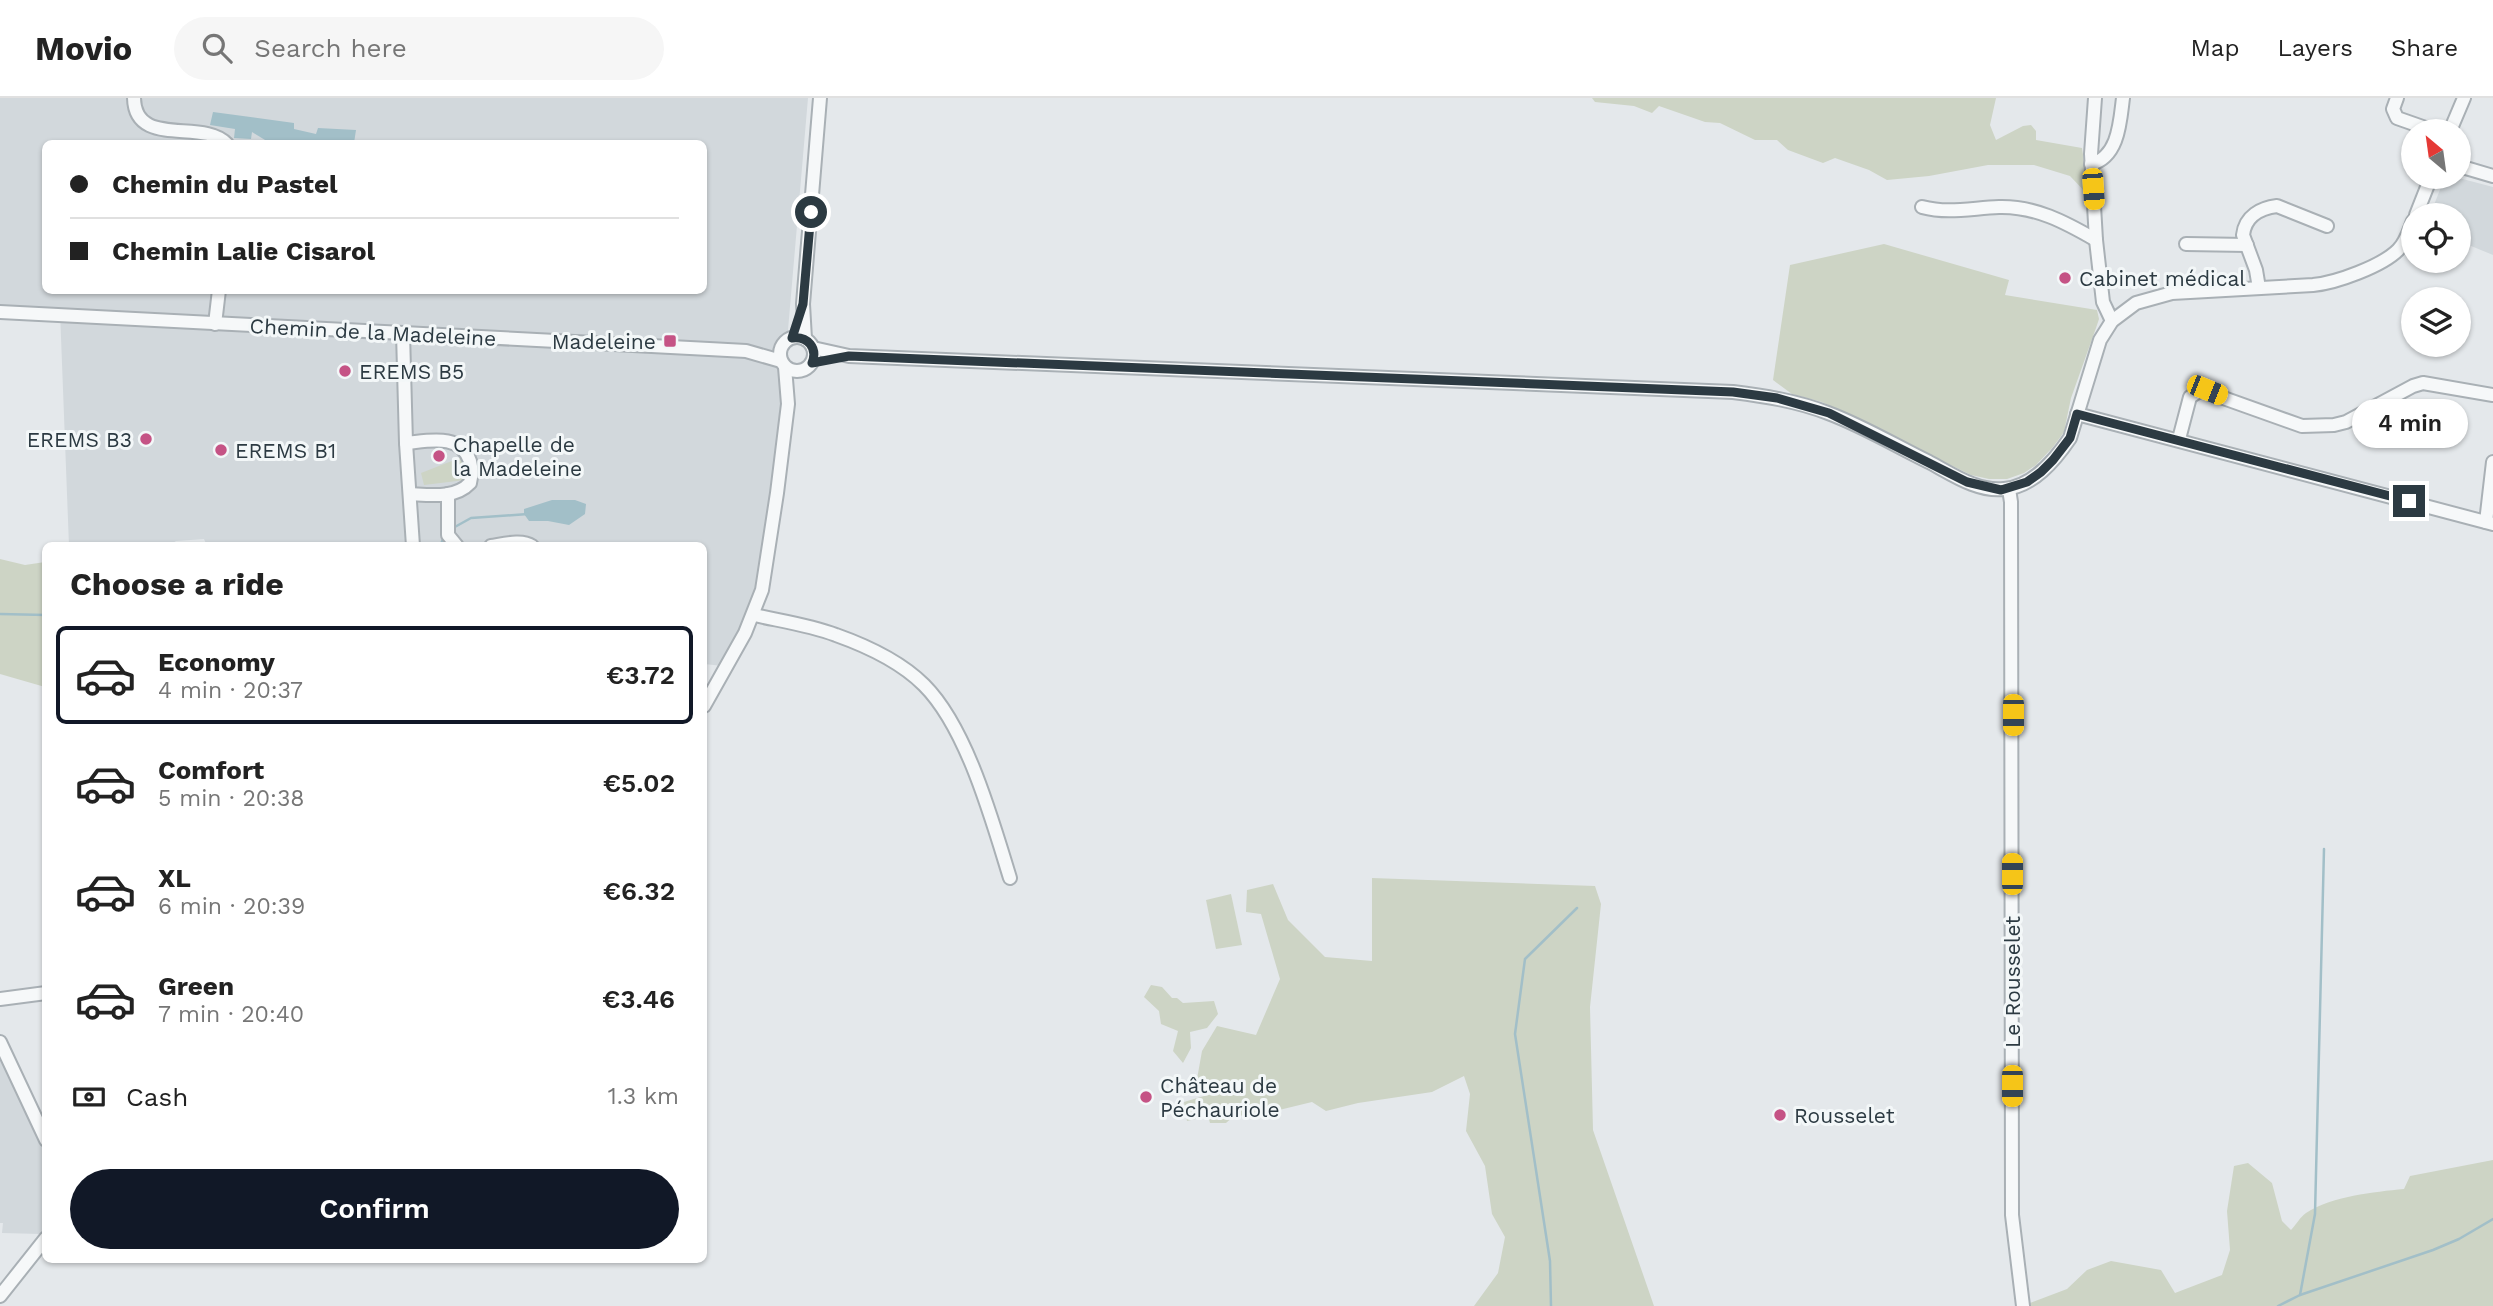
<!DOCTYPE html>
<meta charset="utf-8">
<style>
:root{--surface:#fff;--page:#f6f6f6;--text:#222;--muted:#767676;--line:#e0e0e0;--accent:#111827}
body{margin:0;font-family:"Work Sans",sans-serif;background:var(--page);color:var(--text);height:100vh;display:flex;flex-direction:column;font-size:26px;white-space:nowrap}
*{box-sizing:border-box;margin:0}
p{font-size:23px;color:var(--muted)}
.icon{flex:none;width:38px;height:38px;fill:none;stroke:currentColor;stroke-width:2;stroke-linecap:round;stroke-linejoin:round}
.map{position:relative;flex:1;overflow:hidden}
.details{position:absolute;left:42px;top:444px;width:665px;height:721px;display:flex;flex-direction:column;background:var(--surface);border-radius:10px;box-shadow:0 2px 5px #0004}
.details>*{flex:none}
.guide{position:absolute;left:42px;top:42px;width:665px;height:154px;border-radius:10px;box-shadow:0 2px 5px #0004;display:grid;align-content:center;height:154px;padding:0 28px;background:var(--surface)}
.needle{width:46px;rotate:331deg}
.buttons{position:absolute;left:2401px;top:21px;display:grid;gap:14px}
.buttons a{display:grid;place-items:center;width:70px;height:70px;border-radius:50%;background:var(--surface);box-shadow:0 2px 5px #0004;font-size:35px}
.end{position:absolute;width:32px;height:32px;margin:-16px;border:9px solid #2c3a42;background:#fff;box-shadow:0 0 0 4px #fff}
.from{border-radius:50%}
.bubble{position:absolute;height:49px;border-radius:24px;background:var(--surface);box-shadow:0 2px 5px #0004;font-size:23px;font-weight:600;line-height:49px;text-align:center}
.car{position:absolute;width:21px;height:42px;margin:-21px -10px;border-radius:9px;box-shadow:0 0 5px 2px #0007;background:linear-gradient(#f5c518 24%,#345 0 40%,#f5c518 0 76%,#345 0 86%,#f5c518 0)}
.guide b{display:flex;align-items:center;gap:24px;height:66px;font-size:26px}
.guide b+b{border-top:2px solid var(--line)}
.guide i{width:18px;height:18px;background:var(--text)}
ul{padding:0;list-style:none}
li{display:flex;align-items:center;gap:21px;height:98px;margin:0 14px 10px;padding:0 14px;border:4px solid transparent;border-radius:10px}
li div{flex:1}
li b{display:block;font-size:26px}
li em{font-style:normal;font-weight:600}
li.selected{border-color:var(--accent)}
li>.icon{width:63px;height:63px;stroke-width:1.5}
h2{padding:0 28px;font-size:32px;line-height:84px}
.pay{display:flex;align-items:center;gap:18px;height:77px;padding:0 28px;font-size:26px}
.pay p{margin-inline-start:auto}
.cta{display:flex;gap:14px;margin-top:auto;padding:14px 28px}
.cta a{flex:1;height:80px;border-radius:42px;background:var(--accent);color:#fff;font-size:28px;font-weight:600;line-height:80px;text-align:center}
header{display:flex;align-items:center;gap:42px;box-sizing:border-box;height:98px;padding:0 35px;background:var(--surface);border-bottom:2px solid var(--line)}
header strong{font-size:33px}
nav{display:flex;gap:38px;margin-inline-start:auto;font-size:24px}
.search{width:490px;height:63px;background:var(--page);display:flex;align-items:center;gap:18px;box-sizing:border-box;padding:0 24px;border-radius:38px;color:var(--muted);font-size:26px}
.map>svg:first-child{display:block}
.built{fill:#d2d8dc;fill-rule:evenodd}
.green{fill:#cdd4c5}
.water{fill:#a2bfc8}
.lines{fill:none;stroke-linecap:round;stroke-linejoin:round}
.stream{stroke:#a2bfc8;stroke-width:2.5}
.minor-casing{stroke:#a9b0b5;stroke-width:16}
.minor{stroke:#f6f8f9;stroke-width:12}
.route{stroke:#2c3a42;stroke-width:9}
.poi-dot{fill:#c55385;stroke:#f3f7f8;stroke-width:2.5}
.labels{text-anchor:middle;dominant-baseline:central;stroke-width:6;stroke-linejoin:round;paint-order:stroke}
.poi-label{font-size:21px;fill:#2c3a42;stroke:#f3f7f8;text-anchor:start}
.street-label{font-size:21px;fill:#2c3a42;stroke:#f3f7f8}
</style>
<header>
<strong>Movio</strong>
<div class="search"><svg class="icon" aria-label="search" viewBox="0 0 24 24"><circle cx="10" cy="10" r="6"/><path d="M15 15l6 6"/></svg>Search here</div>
<nav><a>Map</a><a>Layers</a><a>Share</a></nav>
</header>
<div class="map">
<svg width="2493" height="1208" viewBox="0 0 2493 1208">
<rect width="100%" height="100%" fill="#e4e8eb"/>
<g class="built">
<path d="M0 0H808L788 232 767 436 757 488 745 524 723 568 704 566V448H207L204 441 176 443 168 448H69L60 213 0 210ZM46 46H704V192H46Z"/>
<path d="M2445 79H2455L2493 89V157L2459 143V117H2430Z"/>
<path d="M0 953 31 1018 45 1055V1130L41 1136 2 1135 3 1125H0Z"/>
</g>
<g class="green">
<path d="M1592 0H1996L1990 27 1996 42 2023 28 2031 27 2036 33V42L2082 50 2089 98 2070 78 2034 67H1988L1929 78 1887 82 1869 72 1835 60 1823 65 1788 52 1777 42H1755L1720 25 1705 24 1659 8 1652 15 1634 8 1595 4Z"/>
<path d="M1884 146 2009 182 2005 197 2097 212 2099 221 2096 230 2071 300 2064 334 2053 349 2036 367 2024 375 2007 381H1989L1971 377 1822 304 1792 296 1773 282 1790 167Z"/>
<path d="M462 359 465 382 424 387 421 375Z"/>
<path d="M0 461 25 467 45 464V589L0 576Z"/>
<path d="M1372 780 1595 788 1601 806 1590 909 1593 1032 1654 1208H1474L1498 1175 1505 1139 1492 1116 1485 1068 1466 1033 1470 996 1464 978 1432 994 1358 1005 1326 1013 1312 1004 1275 1013 1267 1021C1254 1016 1237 1014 1226 1025H1210L1208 1018 1187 1023 1184 1004 1214 995 1197 981 1202 953 1217 928 1256 937 1280 881 1261 816 1246 814 1247 792 1273 786 1288 822 1325 859 1372 863Z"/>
<path d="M1231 796 1242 847 1216 851 1206 802Z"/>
<path d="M1151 887 1162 889 1172 900H1177L1183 905 1214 903 1218 916 1207 930 1190 934 1191 950 1183 965 1173 953 1178 933 1161 926 1159 913 1144 899Z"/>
<path d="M2493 1062V1208H2031L2030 1205 2067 1191 2087 1172 2111 1163 2161 1172 2175 1195 2222 1177 2230 1152 2227 1113 2234 1068 2248 1065 2272 1085 2282 1123 2291 1132C2296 1127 2300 1119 2306 1115 2332 1098 2374 1094 2404 1091L2410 1078Z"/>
</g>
<g class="water">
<path d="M213 14 294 25V31L316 36 318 30 356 32 354 45H270L252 34 251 41 234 40 235 31 210 27Z"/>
<path d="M552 402H575L586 406 585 416 569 427 548 423H529L524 416V411Z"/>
</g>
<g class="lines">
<g class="stream">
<path d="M453 430 471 420 528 416"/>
<path d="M440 448 444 439"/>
<path d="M0 516 46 517"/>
<path d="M2300 1197 2315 1116 2324 751"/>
<path d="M1551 1208 1550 1163 1515 936 1525 861 1577 810"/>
<path d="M2278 1208 2300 1197 2433 1152 2459 1141 2493 1121"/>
</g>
<g class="minor-casing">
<g id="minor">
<path d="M134 0C135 51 203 20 227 46"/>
<path d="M2095 0 2091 56 2096 142 2103 204 2112 223"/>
<path d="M2397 0 2393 11 2397 20 2434 33"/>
<path d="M2450 33 2464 0"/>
<path d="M2091 66C2119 59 2120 23 2123 0"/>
<path d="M2459 68 2493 78"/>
<path d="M1922 109C1948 116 1972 110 1999 109 2035 108 2065 124 2096 142"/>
<path d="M2416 117 2431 79"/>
<path d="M2186 146 2247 147"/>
<path d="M2259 190 2256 172 2243 137C2245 118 2261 110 2277 108L2327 128"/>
<path d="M0 214 709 251 746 253 781 263"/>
<path d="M215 226 219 192"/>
<path d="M403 235 406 345 413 448"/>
<circle cx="797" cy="256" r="17"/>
<path d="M805 241 803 206 820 0"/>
<path d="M813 250 849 258 1733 294C1765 298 1797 303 1828 315 1863 328 1896 348 1929 364 1952 376 1977 394 2004 391 2033 389 2055 362 2070 340L2100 242 2112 223 2136 205 2172 195 2313 187C2336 185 2382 168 2398 152 2406 144 2409 133 2413 123"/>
<path d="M2077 316 2493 426"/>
<path d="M2179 341 2190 299 2201 292 2302 328 2334 327 2346 324 2413 288 2423 285 2493 297"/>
<path d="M406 345C429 343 460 335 470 363 472 371 472 377 470 385 455 401 430 397 410 396"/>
<path d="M2009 391 2011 404 2012 1117 2023 1208"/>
<path d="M448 396V437L457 448"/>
<path d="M2486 424 2493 364"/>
<path d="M491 448C504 446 522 441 532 448"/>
<path d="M754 517C781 523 810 527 836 537 867 548 901 564 924 587 967 630 992 722 1010 780"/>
<path d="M704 608 745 535 762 492 777 395 788 306 785 269"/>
<path d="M0 901 46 895"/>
<path d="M0 944 46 1042"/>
<path d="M0 1198 46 1140"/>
</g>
</g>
<use href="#minor" class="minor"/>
</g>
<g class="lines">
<path class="route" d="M811 114 803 206 792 240C808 238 818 250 812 265L849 258 1733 294 1777 300 1829 315 1967 384 2001 392 2027 384 2041 374 2053 362 2070 340 2077 316 2409 403"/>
</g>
<g class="poi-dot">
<circle cx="2065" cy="180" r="7"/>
<rect x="663" y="236" width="14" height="14" rx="3.5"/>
<circle cx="345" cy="273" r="7"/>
<circle cx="146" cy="341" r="7"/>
<circle cx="221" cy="352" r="7"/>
<circle cx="439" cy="358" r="7"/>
<circle cx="1146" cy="999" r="7"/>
<circle cx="1780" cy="1017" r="7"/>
</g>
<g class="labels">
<g class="poi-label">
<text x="2079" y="180">Cabinet médical</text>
<text x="656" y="243" text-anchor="end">Madeleine</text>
<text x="359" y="273">EREMS B5</text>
<text x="132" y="341" text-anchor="end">EREMS B3</text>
<text x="453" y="346">Chapelle de<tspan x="453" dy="24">la Madeleine</tspan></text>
<text x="235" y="352">EREMS B1</text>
<text x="1160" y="987">Château de<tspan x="1160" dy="24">Péchauriole</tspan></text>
<text x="1794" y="1017">Rousselet</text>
</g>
<g class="street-label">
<text transform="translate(373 234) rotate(3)">Chemin de la Madeleine</text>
<text transform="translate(2012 884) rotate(-90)">Le Rousselet</text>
</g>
</g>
</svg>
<div class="buttons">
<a><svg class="needle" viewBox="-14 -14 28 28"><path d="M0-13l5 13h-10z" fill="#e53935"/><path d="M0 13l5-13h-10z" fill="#767676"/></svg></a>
<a><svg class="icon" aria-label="locate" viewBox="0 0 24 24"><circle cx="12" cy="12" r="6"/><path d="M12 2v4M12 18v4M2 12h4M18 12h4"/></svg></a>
<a><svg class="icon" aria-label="layers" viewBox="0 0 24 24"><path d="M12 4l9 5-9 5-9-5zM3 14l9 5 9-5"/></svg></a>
</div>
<i class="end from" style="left:811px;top:114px"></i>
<i class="end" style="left:2409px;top:403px"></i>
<div class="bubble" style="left:2352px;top:301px;width:116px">4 min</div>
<i class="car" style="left:2093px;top:91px;rotate:176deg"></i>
<i class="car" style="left:2207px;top:292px;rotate:112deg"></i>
<i class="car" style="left:2013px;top:617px;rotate:180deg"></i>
<i class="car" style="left:2012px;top:776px;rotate:0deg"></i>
<i class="car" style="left:2012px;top:988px;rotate:180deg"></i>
<div class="guide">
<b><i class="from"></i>Chemin du Pastel</b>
<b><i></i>Chemin Lalie Cisarol</b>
</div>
<section class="details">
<h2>Choose a ride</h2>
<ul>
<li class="selected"><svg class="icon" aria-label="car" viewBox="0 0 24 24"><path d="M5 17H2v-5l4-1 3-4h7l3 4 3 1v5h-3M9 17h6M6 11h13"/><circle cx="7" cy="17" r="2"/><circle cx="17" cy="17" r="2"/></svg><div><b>Economy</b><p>4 min · 20:37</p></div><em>€3.72</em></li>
<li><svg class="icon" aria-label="car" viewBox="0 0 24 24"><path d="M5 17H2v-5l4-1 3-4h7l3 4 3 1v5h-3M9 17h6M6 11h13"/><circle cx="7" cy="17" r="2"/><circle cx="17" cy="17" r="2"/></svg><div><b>Comfort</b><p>5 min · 20:38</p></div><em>€5.02</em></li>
<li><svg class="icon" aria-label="car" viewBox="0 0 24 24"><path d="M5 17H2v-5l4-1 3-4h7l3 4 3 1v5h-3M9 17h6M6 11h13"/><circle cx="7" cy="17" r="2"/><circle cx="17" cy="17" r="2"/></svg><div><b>XL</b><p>6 min · 20:39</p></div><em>€6.32</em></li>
<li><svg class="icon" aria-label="car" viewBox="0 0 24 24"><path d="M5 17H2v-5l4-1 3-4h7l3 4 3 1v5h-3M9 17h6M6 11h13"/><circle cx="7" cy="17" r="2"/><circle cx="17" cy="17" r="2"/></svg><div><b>Green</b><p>7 min · 20:40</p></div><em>€3.46</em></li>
</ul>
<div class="pay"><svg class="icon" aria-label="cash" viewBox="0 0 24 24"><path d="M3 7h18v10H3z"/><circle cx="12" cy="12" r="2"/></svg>Cash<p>1.3 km</p></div>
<div class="cta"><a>Confirm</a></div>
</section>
</div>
